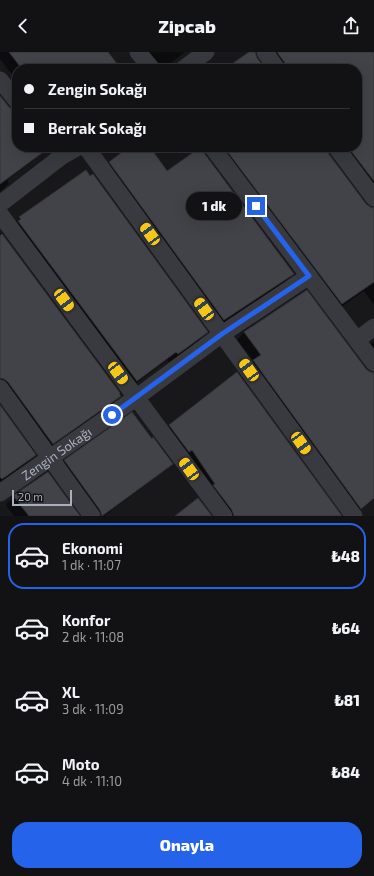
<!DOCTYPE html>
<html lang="tr">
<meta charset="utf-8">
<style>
:root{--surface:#121214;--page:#1b1b1d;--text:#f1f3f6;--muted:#9c9ea0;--line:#313234;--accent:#2563eb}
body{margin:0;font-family:"Exo 2",sans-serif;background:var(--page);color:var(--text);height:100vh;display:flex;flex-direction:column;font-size:15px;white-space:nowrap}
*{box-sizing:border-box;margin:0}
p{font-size:13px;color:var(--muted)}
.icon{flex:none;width:22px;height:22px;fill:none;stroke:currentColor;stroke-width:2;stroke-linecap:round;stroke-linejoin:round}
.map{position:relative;height:464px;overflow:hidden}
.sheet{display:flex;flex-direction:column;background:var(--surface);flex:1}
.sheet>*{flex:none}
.top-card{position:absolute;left:12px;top:12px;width:350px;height:88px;border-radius:16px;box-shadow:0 4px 16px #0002,0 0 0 1px var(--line);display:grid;align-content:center;height:88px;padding:0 12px;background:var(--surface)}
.scale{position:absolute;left:12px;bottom:10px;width:60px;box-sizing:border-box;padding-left:4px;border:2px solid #a9afbc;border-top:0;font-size:11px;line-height:14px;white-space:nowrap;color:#a9afbc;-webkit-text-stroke:3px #131316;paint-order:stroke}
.end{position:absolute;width:18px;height:18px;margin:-9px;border:5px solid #2563eb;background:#fff;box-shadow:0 0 0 2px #fff}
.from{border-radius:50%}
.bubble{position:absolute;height:28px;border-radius:14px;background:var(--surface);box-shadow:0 4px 16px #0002,0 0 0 1px var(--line);font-size:13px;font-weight:800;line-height:28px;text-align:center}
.car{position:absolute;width:12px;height:24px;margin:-12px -6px;border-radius:5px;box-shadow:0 0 3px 1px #0007;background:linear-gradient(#f5c518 24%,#345 0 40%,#f5c518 0 76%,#345 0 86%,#f5c518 0)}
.top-card b{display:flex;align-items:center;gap:14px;height:38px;font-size:15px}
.top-card b+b{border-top:1px solid var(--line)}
.top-card i{width:10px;height:10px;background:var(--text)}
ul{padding:7px 0 0;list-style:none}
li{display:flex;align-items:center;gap:12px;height:66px;margin:0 8px 6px;padding:0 4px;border:2px solid transparent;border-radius:16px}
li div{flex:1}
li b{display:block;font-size:15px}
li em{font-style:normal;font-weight:800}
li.current{border-color:var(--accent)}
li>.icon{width:36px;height:36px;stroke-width:1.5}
.action{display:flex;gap:8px;margin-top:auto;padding:8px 12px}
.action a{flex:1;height:46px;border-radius:16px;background:var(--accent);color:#fff;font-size:16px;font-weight:800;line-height:46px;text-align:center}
header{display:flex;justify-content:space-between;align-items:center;height:52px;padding:0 12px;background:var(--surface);font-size:18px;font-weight:800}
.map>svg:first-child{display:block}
.shadow{fill:#0007}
.building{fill:#424348;stroke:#323237}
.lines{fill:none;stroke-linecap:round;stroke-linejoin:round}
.minor{stroke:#393a40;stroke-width:17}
.route{stroke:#2563eb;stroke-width:5}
.labels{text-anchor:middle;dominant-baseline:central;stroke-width:3.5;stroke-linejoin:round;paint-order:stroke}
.street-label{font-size:13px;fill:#a9afbc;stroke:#131316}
</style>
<header><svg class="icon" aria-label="back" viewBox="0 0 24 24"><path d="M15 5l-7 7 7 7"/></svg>Zipcab<svg class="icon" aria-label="share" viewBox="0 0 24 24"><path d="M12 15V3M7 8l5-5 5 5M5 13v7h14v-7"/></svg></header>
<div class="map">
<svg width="374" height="464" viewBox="0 0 374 464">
<rect width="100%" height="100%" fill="#18181b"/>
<g class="shadow">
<path d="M0 0H107L120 17H17V29L0 7Z"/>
<path d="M135 0H185L163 17H148Z"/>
<path d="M262 0H374V149L333 95H357V17H275Z"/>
<path d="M0 45 13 59 17 60V95H40L43 99 35 107 7 128 9 131 0 140Z"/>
<path d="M131 95H148L167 121 203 102 293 222 285 230 216 276 102 119 110 111Z"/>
<path d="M209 95H325L327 101 366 153 374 157V253L364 239 334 260Z"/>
<path d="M90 125 207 280 198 289 169 310 167 308 127 338 11 175 20 166Z"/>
<path d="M0 185 119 344 110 353 43 400 0 340Z"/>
<path d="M244 280 365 318 369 321 374 322V447L353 463 247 316 254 309 237 288Z"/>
<path d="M374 289V311L364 298Z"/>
<path d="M0 355 35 403 26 412 0 430Z"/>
<path d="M170 374 340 464H222L161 382Z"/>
<path d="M65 409 171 412 164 419 104 464H92L58 416Z"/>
<path d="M15 444 78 464H14L7 455V454L6 452Z"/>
</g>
<g class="building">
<path d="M9 0H108L121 17H22Z"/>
<path d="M249 0H255L257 6 265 17H225Z"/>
<path d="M277 0H374V129L348 95H357V17H287L285 11Z"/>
<path d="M0 44 9 55 14 58 17 62V95H50L0 132Z"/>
<path d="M129 95H150L167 119 201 95H202L204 101 294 222 224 268 109 110Z"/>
<path d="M224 95H326L328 101 366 152 370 155 374 156V230L342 252Z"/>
<path d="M86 118 90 124 93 122 208 280 178 302 176 300 137 329 18 169 21 167 19 165Z"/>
<path d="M2 182 120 341 119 342 121 344 53 392 8 330 4 327 0 326V184Z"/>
<path d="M307 238 366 317 370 320 374 321V446L361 457 253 308 261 303 244 280Z"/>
<path d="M237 320 342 464H234L232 458 213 433 215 432 192 398 189 400 169 373Z"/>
<path d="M0 353 36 403 2 427 0 425Z"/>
<path d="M132 360 152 387 153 385 173 412 102 464 100 458 64 408Z"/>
<path d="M48 420 80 464H29L14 445H15L14 443Z"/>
<path d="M198 446 212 464H175Z"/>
</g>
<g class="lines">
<g class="minor">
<path d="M138 0 152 17"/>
<path d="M265 0 277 17"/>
<path d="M183 17 206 0"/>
<path d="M0 28 17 49"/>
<path d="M86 95 354 464"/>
<path d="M212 95 374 311"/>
<path d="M336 95 374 146"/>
<path d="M0 152 62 104 78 95"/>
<path d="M0 162 224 464"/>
<path d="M357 288 374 275"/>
<path d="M0 336 92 464"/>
<path id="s1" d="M0 441 137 345 222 282 309 224"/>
</g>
</g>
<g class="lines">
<path class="route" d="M112 363 222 282 309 224 256 154"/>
</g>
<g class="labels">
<g class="street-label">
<text stroke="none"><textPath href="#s1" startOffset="69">Zengin Sokağı</textPath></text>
</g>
</g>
</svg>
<div class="scale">20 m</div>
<i class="end from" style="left:112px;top:363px"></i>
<i class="end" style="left:256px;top:154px"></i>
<div class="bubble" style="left:186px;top:140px;width:56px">1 dk</div>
<i class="car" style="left:150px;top:182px;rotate:324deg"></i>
<i class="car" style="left:64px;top:248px;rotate:143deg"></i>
<i class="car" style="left:204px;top:257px;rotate:324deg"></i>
<i class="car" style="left:249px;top:318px;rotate:324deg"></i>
<i class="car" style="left:118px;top:321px;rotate:143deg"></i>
<i class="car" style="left:301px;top:391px;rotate:144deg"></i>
<i class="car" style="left:189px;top:417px;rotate:324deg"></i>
<div class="top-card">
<b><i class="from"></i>Zengin Sokağı</b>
<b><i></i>Berrak Sokağı</b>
</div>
</div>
<section class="sheet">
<ul>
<li class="current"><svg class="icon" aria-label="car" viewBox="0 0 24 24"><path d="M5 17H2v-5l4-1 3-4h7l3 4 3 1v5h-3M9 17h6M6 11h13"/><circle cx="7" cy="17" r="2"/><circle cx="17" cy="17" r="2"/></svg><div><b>Ekonomi</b><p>1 dk · 11:07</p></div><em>₺48</em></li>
<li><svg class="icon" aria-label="car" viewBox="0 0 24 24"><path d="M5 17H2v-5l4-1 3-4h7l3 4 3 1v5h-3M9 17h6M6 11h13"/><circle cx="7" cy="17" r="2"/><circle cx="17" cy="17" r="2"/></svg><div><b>Konfor</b><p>2 dk · 11:08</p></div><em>₺64</em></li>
<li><svg class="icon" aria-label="car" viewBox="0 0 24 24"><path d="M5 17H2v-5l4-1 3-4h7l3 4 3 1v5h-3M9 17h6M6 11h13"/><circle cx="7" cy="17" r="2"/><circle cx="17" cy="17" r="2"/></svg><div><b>XL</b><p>3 dk · 11:09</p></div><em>₺81</em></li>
<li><svg class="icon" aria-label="car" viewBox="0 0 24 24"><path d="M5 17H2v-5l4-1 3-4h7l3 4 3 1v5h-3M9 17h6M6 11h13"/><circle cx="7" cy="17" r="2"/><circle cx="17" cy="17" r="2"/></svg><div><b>Moto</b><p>4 dk · 11:10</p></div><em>₺84</em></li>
</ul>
<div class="action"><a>Onayla</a></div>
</section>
